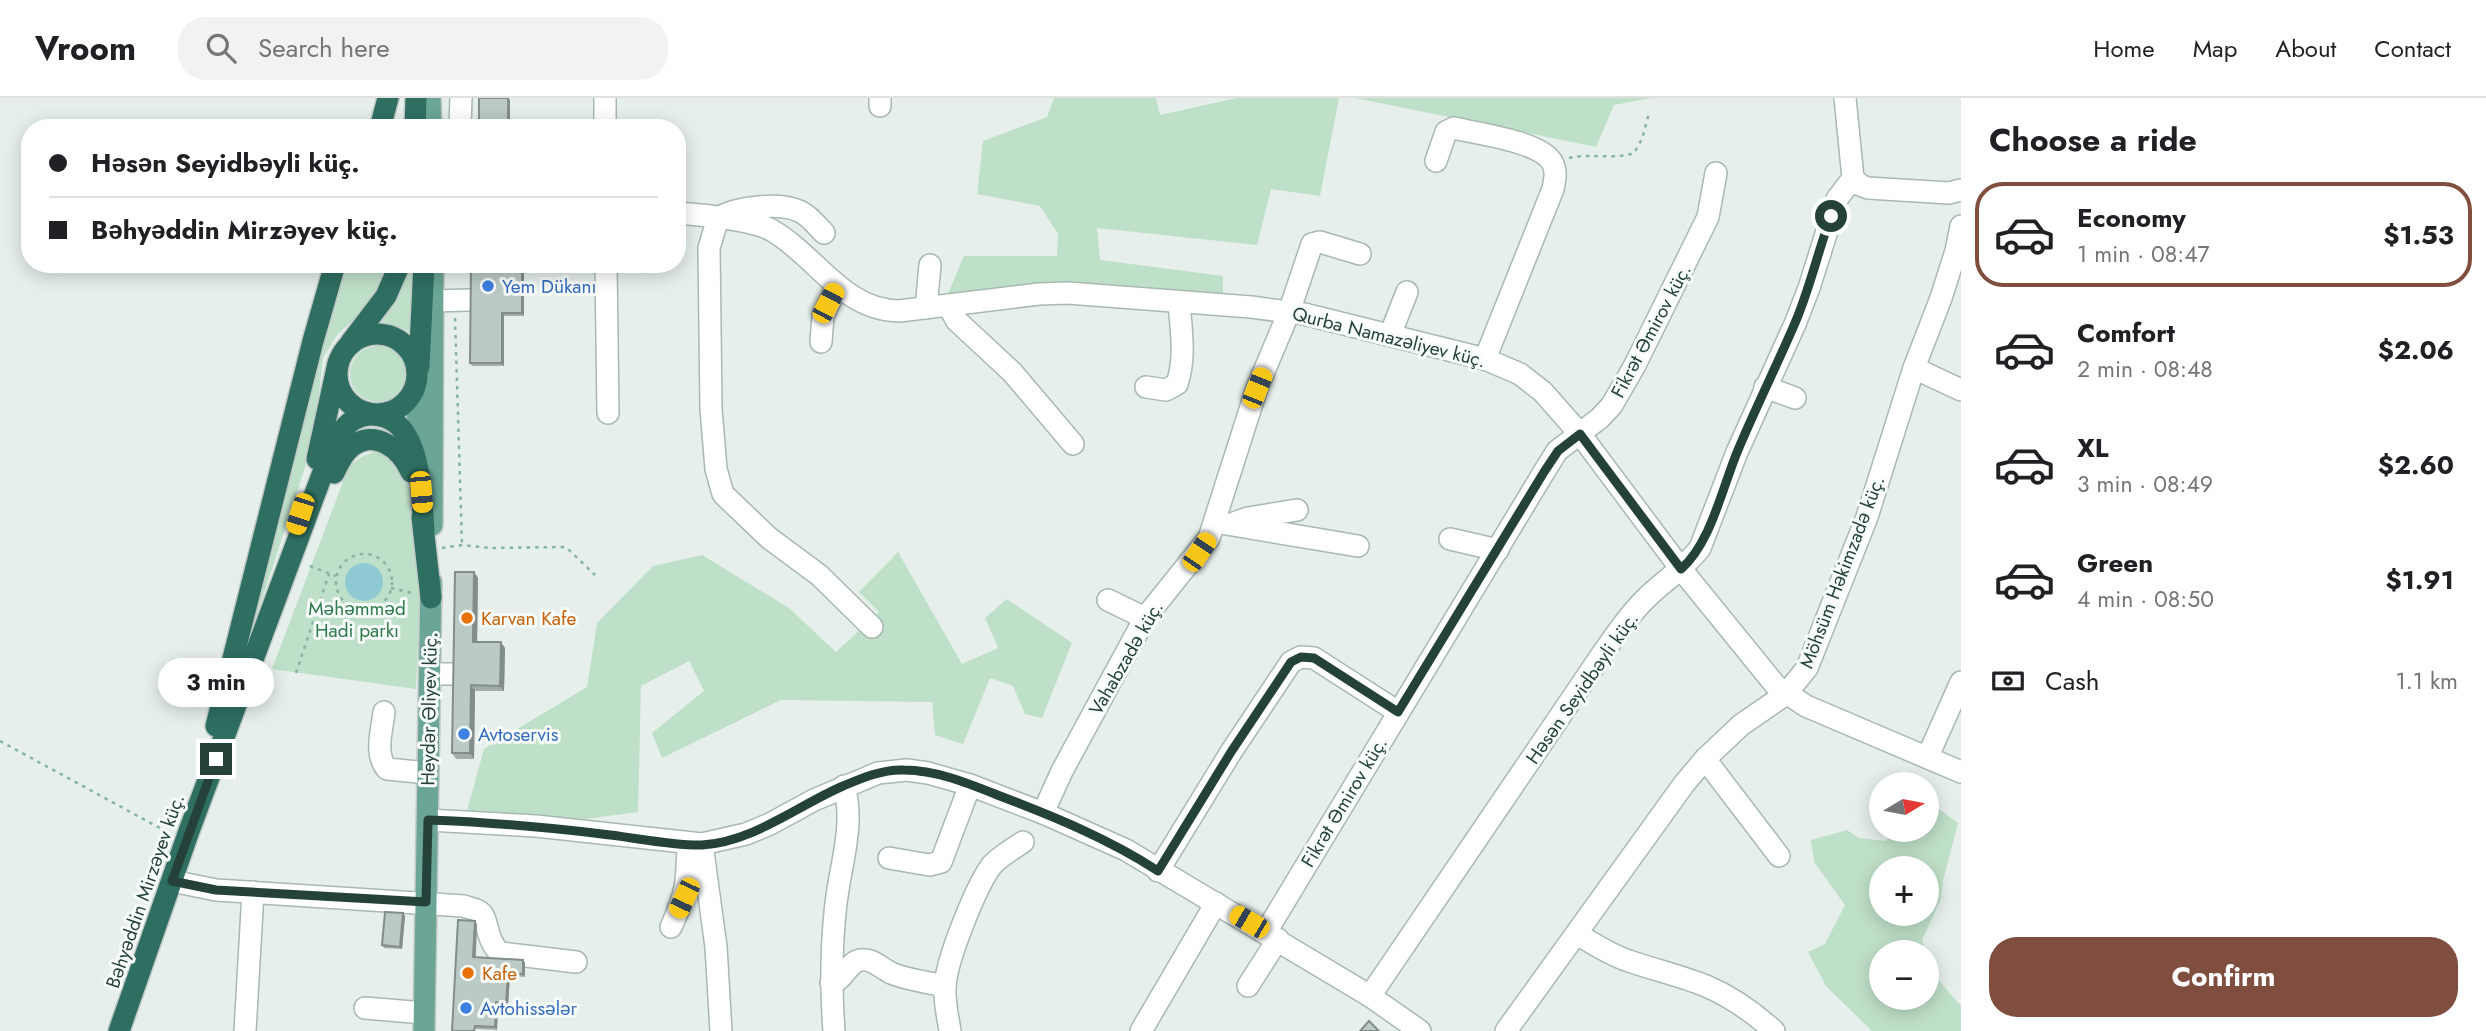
<!DOCTYPE html>
<meta charset="utf-8">
<style>
:root{--surface:#fff;--page:#f2f2f2;--text:#202124;--muted:#757577;--line:#e0e0e0;--accent:#7f4e3f}
body{margin:0;font-family:Jost,sans-serif;background:var(--page);color:var(--text);height:100vh;display:flex;flex-direction:column;font-size:26px;white-space:nowrap}
*{box-sizing:border-box;margin:0}
p{font-size:23px;color:var(--muted)}
.icon{flex:none;width:38px;height:38px;fill:none;stroke:currentColor;stroke-width:2;stroke-linecap:round;stroke-linejoin:round}
.map{position:relative;flex:1;overflow:hidden}
.details{display:flex;flex-direction:column;background:var(--surface);width:525px}
.details>*{flex:none}
.guide{position:absolute;left:21px;top:21px;width:665px;height:154px;border-radius:28px;box-shadow:0 4px 18px #0003;display:grid;align-content:center;height:154px;padding:0 28px;background:var(--surface)}
.needle{width:46px;rotate:80deg}
.fabs{position:absolute;left:1869px;top:674px;display:grid;gap:14px}
.fabs a{display:grid;place-items:center;width:70px;height:70px;border-radius:50%;background:var(--surface);box-shadow:0 4px 18px #0003;font-size:35px}
.end{position:absolute;width:32px;height:32px;margin:-16px;border:9px solid #24423a;background:#fff;box-shadow:0 0 0 4px #fff}
.from{border-radius:50%}
.bubble{position:absolute;height:49px;border-radius:24px;background:var(--surface);box-shadow:0 4px 18px #0003;font-size:23px;font-weight:700;line-height:49px;text-align:center}
.car{position:absolute;width:21px;height:42px;margin:-21px -10px;border-radius:9px;box-shadow:0 0 5px 2px #0007;background:linear-gradient(#f5c518 24%,#345 0 40%,#f5c518 0 76%,#345 0 86%,#f5c518 0)}
.guide b{display:flex;align-items:center;gap:24px;height:66px;font-size:26px}
.guide b+b{border-top:2px solid var(--line)}
.guide i{width:18px;height:18px;background:var(--text)}
ul{padding:0;list-style:none}
li{display:flex;align-items:center;gap:21px;height:105px;margin:0 14px 10px;padding:0 14px;border:4px solid transparent;border-radius:28px}
li div{flex:1}
li b{display:block;font-size:26px}
li em{font-style:normal;font-weight:700}
li.selected{border-color:var(--accent)}
li>.icon{width:63px;height:63px;stroke-width:1.5}
h2{padding:0 28px;font-size:32px;line-height:84px}
.pay{display:flex;align-items:center;gap:18px;height:77px;padding:0 28px;font-size:26px}
.pay p{margin-inline-start:auto}
.cta{display:flex;gap:14px;margin-top:auto;padding:14px 28px}
.cta a{flex:1;height:80px;border-radius:28px;background:var(--accent);color:#fff;font-size:28px;font-weight:700;line-height:80px;text-align:center}
header{display:flex;align-items:center;gap:42px;box-sizing:border-box;height:98px;padding:0 35px;background:var(--surface);border-bottom:2px solid var(--line)}
header strong{font-size:33px}
nav{display:flex;gap:38px;margin-inline-start:auto;font-size:24px}
.search{width:490px;height:63px;background:var(--page);display:flex;align-items:center;gap:18px;box-sizing:border-box;padding:0 24px;border-radius:28px;color:var(--muted);font-size:26px}
main{display:flex;flex:1;min-height:0}
.map>svg:first-child{display:block}
.green{fill:#bfe0c8;fill-rule:evenodd}
.water{fill:#8ec9d4}
.lines{fill:none;stroke-linecap:round;stroke-linejoin:round}
.minor-casing{stroke:#a8b8b2;stroke-width:24}
.major-casing{stroke:#c2cac8;stroke-width:24}
.highway-casing{stroke:#c2cac8;stroke-width:24}
.path{stroke:#86b3a5;stroke-width:2.5;stroke-dasharray:3.5 5;stroke-linecap:butt}
.minor{stroke:#fff;stroke-width:21}
.major{stroke:#6aa596;stroke-width:21}
.highway{stroke:#2f6f62;stroke-width:21}
.wall{fill:#a1aea9}
.shaded-wall{fill:#838d89}
.building{fill:#bbcac4;stroke:#838d89;stroke-width:2}
.route{stroke:#24423a;stroke-width:9}
.shop-dot{fill:#3f7fe0;stroke:#f7fbf9;stroke-width:2.5}
.food-dot{fill:#e8710a;stroke:#f7fbf9;stroke-width:2.5}
.labels{text-anchor:middle;dominant-baseline:central;stroke-width:6;stroke-linejoin:round;paint-order:stroke}
.shop-label{font-size:19px;fill:#366cbe;stroke:#f7fbf9;text-anchor:start}
.street-label{font-size:19px;fill:#24423a;stroke:#f7fbf9}
.park-label{font-size:19px;fill:#2d7a4b;stroke:#f7fbf9}
.food-label{font-size:19px;fill:#c56008;stroke:#f7fbf9;text-anchor:start}
</style>
<header>
<strong>Vroom</strong>
<div class="search"><svg class="icon" aria-label="search" viewBox="0 0 24 24"><circle cx="10" cy="10" r="6"/><path d="M15 15l6 6"/></svg>Search here</div>
<nav><a>Home</a><a>Map</a><a>About</a><a>Contact</a></nav>
</header>
<main>
<div class="map">
<svg width="1961" height="933" viewBox="0 0 1961 933">
<rect width="100%" height="100%" fill="#e6efeb"/>
<g class="green">
<path d="M1054 0H1156L1160 17 1237 0H1339L1320 98 1271 91 1257 147 1097 130 1100 162 1223 178V198H947L964 158H1057L1058 136 1040 108 977 96 983 43 1047 19Z"/>
<path d="M1355 0H1652L1614 7 1596 49Z"/>
<path d="M345 166H389L381 187 365 211 337 237 323 260 313 345 238 575 319 252Z"/>
<path d="M408 166H415L409 233 382 224 403 182Z"/>
<circle cx="378" cy="276" r="28"/>
<path d="M374 354 388 355C394 364 401 373 406 383 429 432 418 535 416 591L272 571 349 368 363 358Z"/>
<path d="M898 454 962 566 998 550 985 520 1007 501 1072 545 1042 620 1025 616 1013 588 990 580 963 646 935 637 932 604 781 602 662 660 652 635 704 593 689 563 641 588 638 714 586 721 467 713 484 651 587 589 597 525 653 468 702 457 789 510 836 554 879 514 859 494Z"/>
<path d="M1935 708 1958 725 1943 783 1941 801 1922 842 1926 854H1881V900H1927V858L1932 875 1961 908V933H1872L1826 888 1808 854 1825 846 1845 807 1814 764 1811 742 1847 732 1859 740 1885 743 1900 732H1927V713ZM1881 770H1927V816H1881Z"/>
</g>
<circle class="water" cx="364" cy="484" r="19"/>
<g class="lines">
<g class="minor-casing">
<g id="minor">
<path d="M605 0V30"/>
<path d="M880 0V8"/>
<path d="M460 30 461 0"/>
<path d="M1436 63 1446 34 1454 30C1478 36 1539 43 1552 64 1557 73 1555 81 1553 91L1485 261"/>
<path d="M1853 80 1860 87 1868 90 1949 95 1961 92"/>
<path d="M677 115C702 117 753 121 773 133 817 159 843 212 899 213L1039 196 1068 195 1251 209 1304 216 1485 261 1520 276 1543 294 1580 336 1681 471 1776 588 1806 608 1961 674"/>
<path d="M824 135C817 128 809 117 799 113 779 104 737 109 718 120L709 150 711 311 716 371 723 396 769 440 819 477 872 529"/>
<path d="M606 166 608 315"/>
<path d="M433 203 468 202"/>
<path d="M948 207 957 223 1012 274 1073 346"/>
<path d="M926 210 930 167"/>
<path d="M1390 237 1407 194"/>
<path d="M821 244 823 218 837 188"/>
<path d="M1914 270 1961 292"/>
<path d="M1146 289 1166 292 1177 286C1186 259 1181 232 1179 204"/>
<path d="M1765 289 1795 300"/>
<path d="M1215 424 1358 448"/>
<path d="M1234 425 1248 420 1297 412"/>
<path d="M1450 441 1498 452"/>
<path d="M1108 502 1145 520"/>
<path d="M430 576H453"/>
<path d="M384 614C382 633 374 656 387 671L428 675"/>
<path d="M1928 658 1961 584"/>
<path d="M1705 661 1779 758"/>
<path d="M1043 715 1062 673 1145 520 1209 440 1257 290 1289 214 1312 146 1320 144 1360 156"/>
<path d="M428 722 536 728 702 746 746 736 770 726 814 702 878 675 907 672 928 675 970 687 1043 715 1126 752 1370 898 1420 933"/>
<path d="M702 746 716 849 721 933"/>
<path d="M889 760 929 767 941 764 970 687"/>
<path d="M1158 773 1231 654 1291 564 1301 559 1314 560 1398 614"/>
<path d="M172 783 216 792 464 808C468 810 477 811 480 814 489 821 485 841 500 855L576 864"/>
<path d="M671 829C687 794 687 783 688 746"/>
<path d="M1266 834 1544 374 1557 353 1600 320 1612 307 1635 267 1708 119 1716 75"/>
<path d="M1577 836C1594 846 1610 857 1629 863 1655 872 1681 878 1706 888 1732 899 1753 914 1774 933"/>
<path d="M831 885C845 882 847 864 861 862 872 860 881 870 891 875 907 882 927 884 945 888"/>
<path d="M1248 888 1278 841"/>
<path d="M1370 898 1605 552C1620 531 1635 509 1655 492 1671 478 1687 467 1700 450L1737 354 1795 226 1809 190 1837 101 1853 80 1845 0"/>
<path d="M365 910 424 915"/>
<path d="M245 933 253 794"/>
<path d="M834 933C831 893 831 854 835 815 838 773 856 729 844 688"/>
<path d="M950 933C948 919 944 904 945 889 946 863 976 788 992 767 1000 758 1013 751 1023 744"/>
<path d="M1141 933 1216 805"/>
<path d="M1506 933 1684 686 1705 661 1741 627 1786 596 1807 570 1867 419 1914 270 1941 200 1956 153 1961 128"/>
</g>
</g>
<g class="major-casing">
<g id="major">
<path d="M430 0 431 30"/>
<path d="M418 281 416 310 424 352"/>
<path d="M432 427 433 169"/>
<path d="M424 933 431 484"/>
</g>
</g>
<g class="highway-casing">
<g id="highway">
<path d="M380 30 388 0"/>
<path d="M415 30 416 0"/>
<circle cx="377" cy="276" r="40"/>
<path d="M351 244 386 198 400 166"/>
<path d="M419 269 424 166"/>
<path d="M317 361 338 265"/>
<path d="M334 375C338 367 342 357 349 351 373 328 401 351 411 374"/>
<path d="M422 419 431 500"/>
<path d="M216 628 313 243 335 166"/>
<path d="M119 933 189 733 329 358C337 339 346 319 369 317 422 314 421 395 424 432"/>
</g>
</g>
<g class="path">
<path d="M1569 60C1591 55 1613 62 1634 55L1642 41 1649 15"/>
<path d="M455 220 462 447"/>
<path d="M442 450 462 447 490 450 562 449 567 450 595 477"/>
<circle cx="364" cy="484" r="28"/>
<path d="M310 468 336 478"/>
<path d="M391 490 412 495"/>
<path d="M296 575 329 476"/>
<path d="M0 643 169 735"/>
</g>
<use href="#minor" class="minor"/>
<use href="#major" class="major"/>
<use href="#highway" class="highway"/>
</g>
<g class="wall">
<path d="M524 166V218H504V268H472L470 265Z"/>
<path d="M474 474 478 480 477 544 505 550 504 593H475L474 661H456L452 655Z"/>
<path d="M403 815 405 818 402 851 384 850 382 847Z"/>
<path d="M477 826 476 859 523 862 525 865V879L510 878 508 908 498 907 497 932 477 931 452 933Z"/>
</g>
<g class="shaded-wall">
<path d="M508 0 510 2V30H508Z"/>
<path d="M522 166H524V218L522 215Z"/>
<path d="M502 215 504 218V268L502 265Z"/>
<path d="M474 474 478 480 477 549 473 544Z"/>
<path d="M501 544 505 550 504 593 500 588Z"/>
<path d="M471 587 475 593 474 661 470 655Z"/>
<path d="M403 815 405 818 402 851 400 849Z"/>
<path d="M475 823 477 826 475 862 473 859Z"/>
<path d="M523 862 525 865V879L523 876Z"/>
<path d="M508 875 510 878 508 908 506 905Z"/>
<path d="M496 904 498 907 497 932 495 929Z"/>
</g>
<g class="building">
<rect x="479" y="0" width="29" height="30"/>
<path d="M471 166H522V215H502V265H470Z"/>
<path d="M455 474H474L473 544H501L500 588 471 587 470 655H452Z"/>
<path d="M385 814 403 815 400 849 382 847Z"/>
<path d="M458 822 475 823 473 859 523 862V876L508 875 506 905 496 904 495 929 475 928 474 933H452Z"/>
<path d="M1369 923 1379 933H1360Z"/>
</g>
<g class="lines">
<path class="route" d="M216 661 172 783 216 792 426 804 428 722C486 724 544 729 602 736 631 739 674 748 702 747 753 744 797 708 843 688 862 680 883 671 904 672 937 672 970 686 1000 698 1055 719 1109 741 1158 773L1231 654 1291 564 1301 559 1314 560 1398 614 1544 374 1558 353 1580 336 1681 471C1711 445 1722 390 1738 352 1756 309 1777 267 1795 225 1810 190 1818 153 1831 118"/>
</g>
<g class="shop-dot">
<circle cx="488" cy="188" r="7"/>
<circle cx="464" cy="636" r="7"/>
<circle cx="466" cy="910" r="7"/>
</g>
<g class="food-dot">
<circle cx="467" cy="520" r="7"/>
<circle cx="468" cy="875" r="7"/>
</g>
<g class="labels">
<g class="shop-label">
<text x="502" y="188">Yem Dükanı</text>
<text x="478" y="636">Avtoservis</text>
<text x="480" y="910">Avtohissələr</text>
</g>
<g class="street-label">
<text transform="translate(1651 233) rotate(-62)">Fikrət Əmirov küç.</text>
<text transform="translate(1389 239) rotate(14)">Qurba Namazəliyev küç.</text>
<text transform="translate(1842 474) rotate(-69)">Möhsüm Həkimzadə küç.</text>
<text transform="translate(1126 560) rotate(-60)">Vahabzadə küç.</text>
<text transform="translate(1582 590) rotate(-55)">Həsən Seyidbəyli küç.</text>
<text transform="translate(429 611) rotate(-89)">Heydər Əliyev küç.</text>
<text transform="translate(1344 704) rotate(-59)">Fikrət Əmirov küç.</text>
<text transform="translate(145 793) rotate(-71)">Bəhyəddin Mirzəyev küç.</text>
</g>
<g class="park-label">
<text x="357" y="510">Məhəmməd<tspan x="357" dy="22">Hadi parkı</tspan></text>
</g>
<g class="food-label">
<text x="481" y="520">Karvan Kafe</text>
<text x="482" y="875">Kafe</text>
</g>
</g>
</svg>
<div class="fabs">
<a><svg class="needle" viewBox="-14 -14 28 28"><path d="M0-13l5 13h-10z" fill="#e53935"/><path d="M0 13l5-13h-10z" fill="#757577"/></svg></a>
<a>+</a>
<a>−</a>
</div>
<i class="end from" style="left:1831px;top:118px"></i>
<i class="end" style="left:216px;top:661px"></i>
<div class="bubble" style="left:158px;top:560px;width:116px">3 min</div>
<i class="car" style="left:828px;top:205px;rotate:28deg"></i>
<i class="car" style="left:1257px;top:290px;rotate:22deg"></i>
<i class="car" style="left:421px;top:394px;rotate:175deg"></i>
<i class="car" style="left:300px;top:416px;rotate:198deg"></i>
<i class="car" style="left:1199px;top:454px;rotate:34deg"></i>
<i class="car" style="left:684px;top:800px;rotate:205deg"></i>
<i class="car" style="left:1249px;top:824px;rotate:300deg"></i>
<div class="guide">
<b><i class="from"></i>Həsən Seyidbəyli küç.</b>
<b><i></i>Bəhyəddin Mirzəyev küç.</b>
</div>
</div>
<section class="details">
<h2>Choose a ride</h2>
<ul>
<li class="selected"><svg class="icon" aria-label="car" viewBox="0 0 24 24"><path d="M5 17H2v-5l4-1 3-4h7l3 4 3 1v5h-3M9 17h6M6 11h13"/><circle cx="7" cy="17" r="2"/><circle cx="17" cy="17" r="2"/></svg><div><b>Economy</b><p>1 min · 08:47</p></div><em>$1.53</em></li>
<li><svg class="icon" aria-label="car" viewBox="0 0 24 24"><path d="M5 17H2v-5l4-1 3-4h7l3 4 3 1v5h-3M9 17h6M6 11h13"/><circle cx="7" cy="17" r="2"/><circle cx="17" cy="17" r="2"/></svg><div><b>Comfort</b><p>2 min · 08:48</p></div><em>$2.06</em></li>
<li><svg class="icon" aria-label="car" viewBox="0 0 24 24"><path d="M5 17H2v-5l4-1 3-4h7l3 4 3 1v5h-3M9 17h6M6 11h13"/><circle cx="7" cy="17" r="2"/><circle cx="17" cy="17" r="2"/></svg><div><b>XL</b><p>3 min · 08:49</p></div><em>$2.60</em></li>
<li><svg class="icon" aria-label="car" viewBox="0 0 24 24"><path d="M5 17H2v-5l4-1 3-4h7l3 4 3 1v5h-3M9 17h6M6 11h13"/><circle cx="7" cy="17" r="2"/><circle cx="17" cy="17" r="2"/></svg><div><b>Green</b><p>4 min · 08:50</p></div><em>$1.91</em></li>
</ul>
<div class="pay"><svg class="icon" aria-label="cash" viewBox="0 0 24 24"><path d="M3 7h18v10H3z"/><circle cx="12" cy="12" r="2"/></svg>Cash<p>1.1 km</p></div>
<div class="cta"><a>Confirm</a></div>
</section>
</main>
